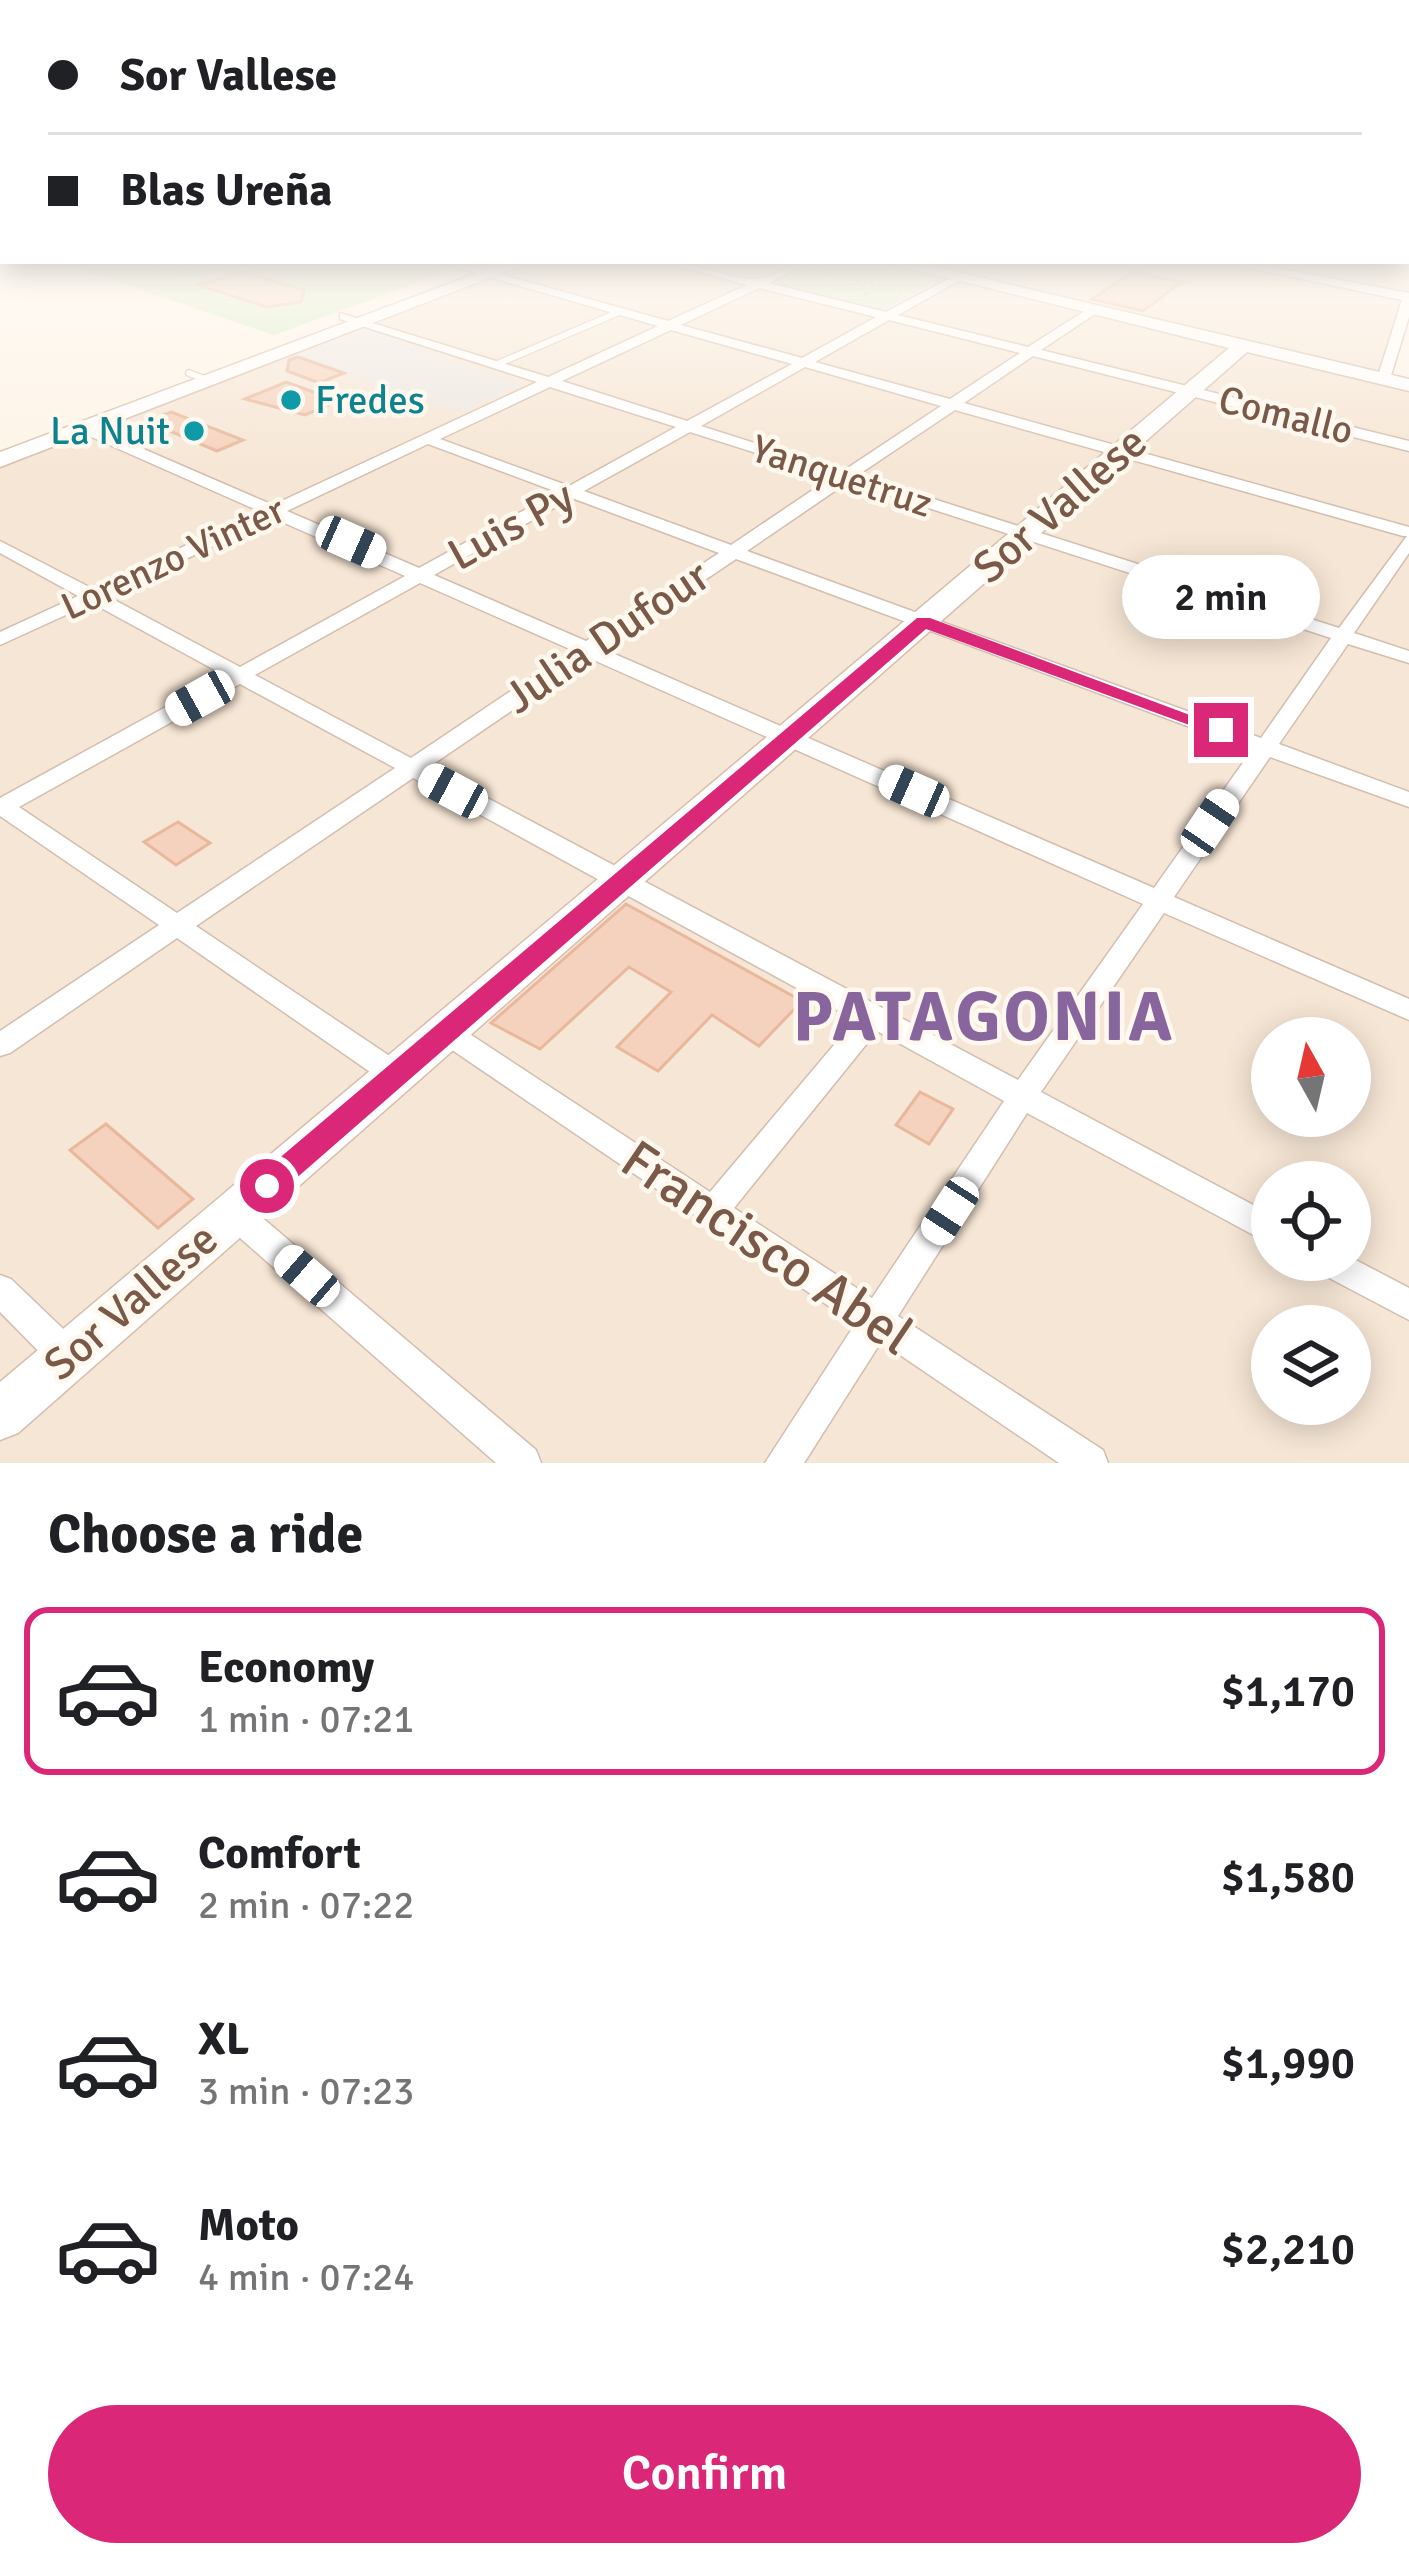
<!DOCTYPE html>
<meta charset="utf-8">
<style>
:root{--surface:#fff;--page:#f6f6f6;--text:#202124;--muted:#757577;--line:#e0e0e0;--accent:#db2777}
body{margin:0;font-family:Signika,sans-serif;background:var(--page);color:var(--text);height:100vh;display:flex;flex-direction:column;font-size:45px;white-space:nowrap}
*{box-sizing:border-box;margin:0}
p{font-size:39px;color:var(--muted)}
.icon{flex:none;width:66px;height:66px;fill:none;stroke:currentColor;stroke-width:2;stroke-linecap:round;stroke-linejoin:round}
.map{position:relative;height:1463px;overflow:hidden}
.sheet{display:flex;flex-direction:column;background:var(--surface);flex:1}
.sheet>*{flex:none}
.guide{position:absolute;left:0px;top:0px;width:1410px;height:264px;box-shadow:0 6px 30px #0003;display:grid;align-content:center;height:264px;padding:0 48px;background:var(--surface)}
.needle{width:78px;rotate:352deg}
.buttons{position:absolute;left:1251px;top:1017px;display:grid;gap:24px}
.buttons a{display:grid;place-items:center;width:120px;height:120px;border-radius:50%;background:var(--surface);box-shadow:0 6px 30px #0003;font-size:60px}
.end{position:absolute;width:54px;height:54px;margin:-27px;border:15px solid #db2777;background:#fff;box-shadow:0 0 0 6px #fff}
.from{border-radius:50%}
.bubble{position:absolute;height:84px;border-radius:42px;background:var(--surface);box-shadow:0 6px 30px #0003;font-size:39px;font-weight:600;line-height:84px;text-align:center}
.car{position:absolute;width:36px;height:72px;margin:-36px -18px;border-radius:15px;box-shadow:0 0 9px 3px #0007;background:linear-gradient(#fff 24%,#345 0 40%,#fff 0 76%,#345 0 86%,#fff 0)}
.guide b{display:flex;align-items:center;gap:42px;height:114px;font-size:45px}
.guide b+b{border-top:3px solid var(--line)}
.guide i{width:30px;height:30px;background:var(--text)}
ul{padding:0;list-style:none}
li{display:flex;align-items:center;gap:36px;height:168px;margin:0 24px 18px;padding:0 24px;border:6px solid transparent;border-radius:24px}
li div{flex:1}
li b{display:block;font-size:45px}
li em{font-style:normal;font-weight:600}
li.current{border-color:var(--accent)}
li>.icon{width:108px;height:108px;stroke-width:1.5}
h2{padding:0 48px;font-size:54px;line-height:144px}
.primary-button{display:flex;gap:24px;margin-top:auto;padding:24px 48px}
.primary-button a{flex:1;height:138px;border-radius:72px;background:var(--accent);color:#fff;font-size:48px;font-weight:600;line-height:138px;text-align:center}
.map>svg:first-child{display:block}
.residential{fill:#f6e6d5;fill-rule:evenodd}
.industrial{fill:#eee7e1}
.green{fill:#d5edc4}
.building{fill:#f5d2bd;stroke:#e9b89c;stroke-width:3}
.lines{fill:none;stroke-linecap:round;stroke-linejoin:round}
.lane-casing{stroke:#d3beae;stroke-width:8}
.street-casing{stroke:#d3beae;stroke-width:3}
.secondary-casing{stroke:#d7beab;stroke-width:3}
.path{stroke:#dab59f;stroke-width:3;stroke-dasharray:1.5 6;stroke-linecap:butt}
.lane{stroke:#fff;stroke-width:6}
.street{fill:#fff;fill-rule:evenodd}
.secondary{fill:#fff;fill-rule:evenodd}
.route{fill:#db2777}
.culture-dot{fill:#0f9aa8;stroke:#fff8ef;stroke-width:4.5}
.labels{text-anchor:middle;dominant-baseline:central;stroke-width:9;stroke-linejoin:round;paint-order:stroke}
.far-culture-label{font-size:39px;fill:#0d838f;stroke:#fff8ef;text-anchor:start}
.far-street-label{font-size:39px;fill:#7a5949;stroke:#fff8ef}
.street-label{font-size:45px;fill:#7a5949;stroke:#fff8ef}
.near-street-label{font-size:54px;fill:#7a5949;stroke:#fff8ef}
.near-district-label{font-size:69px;font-weight:bold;letter-spacing:3px;fill:#89659d;stroke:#fff8ef}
</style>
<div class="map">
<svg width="1409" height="1463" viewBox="0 0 1409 1463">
<rect width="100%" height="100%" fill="#fef4e7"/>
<path class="residential" d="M471 263H1409V297L1385 378 1409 385V1463H0V460L496 270ZM1272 1038H1350V1116H1272ZM1272 1182H1350V1260H1272ZM1272 1326H1350V1404H1272Z"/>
<path class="industrial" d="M360 331H369L521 384 459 413 295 356Z"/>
<g class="green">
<path d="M60 263H429L452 270 274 335Z"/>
<path d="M811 263H884L941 279 884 310 774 284Z"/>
</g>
<g class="building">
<path d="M243 272 304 290 301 302 267 307 198 285Z"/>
<path d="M1133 272 1182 282 1143 311 1092 299Z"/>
<path d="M298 357 344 373 319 383 287 371 289 360Z"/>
<path d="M286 382 338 401 305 415 245 399Z"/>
<path d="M171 412 243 440 217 451 146 421Z"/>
<path d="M178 822 210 843 176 865 144 842Z"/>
<path d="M626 904 802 1001 759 1046 712 1015 658 1071 617 1047 671 992 629 967 540 1049 491 1023Z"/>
<path d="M920 1092 953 1109 929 1144 896 1125Z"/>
<path d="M106 1124 193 1199 158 1228 70 1150Z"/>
</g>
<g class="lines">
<g class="lane-casing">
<g id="lane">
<path d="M495 365 619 312"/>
<path d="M189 373 207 380"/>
</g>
</g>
<g class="street-casing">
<g id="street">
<path d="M441 263H460L668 321 747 285 669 263C699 263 726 279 754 279 772 280 788 263 808 263L769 283 886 312 958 274 962 275V279L898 315 1028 347 1094 305 1100 309 1098 312 1041 350 1409 441V451L1033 356 964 403 1409 527V553L1354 633 1409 651V663L1348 644 1279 744 1409 792V807L1270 757 1174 897 1409 999V1020L1164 913 1041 1092 1272 1215V1245L1027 1113 898 1316 1103 1450 1108 1463H1059L881 1342 804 1463H765L855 1324 436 1039 432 1032 436 1025 446 1021 456 1025 710 1192 855 1020 413 778 196 926 406 1067 410 1075 406 1083 396 1086 386 1083 177 938 10 1053 0 1056V1031L159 925 0 816V798L224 675 92 603 0 645V632L78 596 0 553V541L93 589 259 511 78 431V425H88L273 505 537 382 340 319V313L548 377 658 326ZM759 288 876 317 802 358 681 325ZM889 320 1020 353 950 399 815 362ZM671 330 792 364 687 421 562 381ZM805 367 941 406 843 471 701 426ZM550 387 676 427 569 486 440 439ZM955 410 1403 536H1407L1339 628 858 475ZM690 432 832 477 731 545 584 491ZM428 444 557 492 419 568 287 511ZM848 482 1331 638 1261 738 747 551ZM572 498 719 553 586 641 434 575ZM273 518 405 576 240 667 107 596ZM736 559 1252 750 1154 888 603 649ZM420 583 572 650 411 758 255 675ZM589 658 1143 904 1018 1080 429 767ZM240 684 395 768 177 913 19 807ZM877 1031 1004 1101 872 1298 734 1208Z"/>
<path d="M1226 263H1250L1409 293V317L1389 382 1377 379 1402 300Z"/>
<path d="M235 1200 246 1204 536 1450 541 1463H496L224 1224 220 1214 224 1204Z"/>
<path d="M1350 1257 1409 1288V1320L1314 1270 1309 1260H1350Z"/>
<path d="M0 1275 11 1279 80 1345 85 1357 80 1369 68 1373 56 1369 0 1312Z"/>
</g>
</g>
<g class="secondary-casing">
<g id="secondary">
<path d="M504 263H528L0 467V452Z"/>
<path d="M889 263H919L1409 379V391L1247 352 18 1433 0 1440V1382L1229 348Z"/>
</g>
</g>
<g class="path">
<path d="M138 263 187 274 253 263"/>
<path d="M838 263 849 276"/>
<path d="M813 270 903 292"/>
<path d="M855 283 869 297"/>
</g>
<use href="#lane" class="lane"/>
<use href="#street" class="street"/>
<use href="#secondary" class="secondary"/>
</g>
<linearGradient id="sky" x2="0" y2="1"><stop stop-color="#95c7e8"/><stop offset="0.56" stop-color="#fffaf4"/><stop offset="1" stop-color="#fffaf4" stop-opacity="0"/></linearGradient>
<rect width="1409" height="468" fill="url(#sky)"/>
<path class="route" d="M917 618H930L1230 730 1214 734 926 629 277 1195H257L253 1186 257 1177Z"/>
<g class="culture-dot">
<circle cx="291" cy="400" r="12"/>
<circle cx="194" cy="431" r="12"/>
</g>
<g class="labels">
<g class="far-culture-label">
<text x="315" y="400">Fredes</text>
<text x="170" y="431" text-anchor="end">La Nuit</text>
</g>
<g class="far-street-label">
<text transform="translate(1286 415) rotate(14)">Comallo</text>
<text transform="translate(842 476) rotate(18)">Yanquetruz</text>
<text transform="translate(173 558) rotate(-25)">Lorenzo Vinter</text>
</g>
<g class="street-label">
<text transform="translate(1060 505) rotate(-41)">Sor Vallese</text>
<text transform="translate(511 526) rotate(-29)">Luis Py</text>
<text transform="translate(607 637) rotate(-34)">Julia Dufour</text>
<text transform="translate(131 1302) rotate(-41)">Sor Vallese</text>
</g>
<g class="near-street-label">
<text transform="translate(767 1248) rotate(34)">Francisco Abel</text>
</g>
<g class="near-district-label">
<text x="984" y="1017">PATAGONIA</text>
</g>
</g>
</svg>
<div class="buttons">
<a><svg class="needle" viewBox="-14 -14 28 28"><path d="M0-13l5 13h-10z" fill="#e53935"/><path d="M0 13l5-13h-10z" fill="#757577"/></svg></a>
<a><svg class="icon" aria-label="locate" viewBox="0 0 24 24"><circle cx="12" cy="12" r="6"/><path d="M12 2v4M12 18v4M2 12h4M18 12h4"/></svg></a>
<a><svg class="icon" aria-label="layers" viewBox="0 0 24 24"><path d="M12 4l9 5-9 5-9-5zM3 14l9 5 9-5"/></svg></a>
</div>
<i class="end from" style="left:267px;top:1186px"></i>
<i class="end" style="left:1221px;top:730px"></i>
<div class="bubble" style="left:1122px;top:555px;width:198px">2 min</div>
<i class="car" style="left:351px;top:542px;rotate:114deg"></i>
<i class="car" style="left:200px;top:698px;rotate:241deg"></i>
<i class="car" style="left:453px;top:791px;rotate:298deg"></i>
<i class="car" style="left:914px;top:791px;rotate:294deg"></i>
<i class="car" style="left:1210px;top:823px;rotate:34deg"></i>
<i class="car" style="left:950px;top:1211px;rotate:213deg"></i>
<i class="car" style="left:307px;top:1276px;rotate:311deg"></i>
<div class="guide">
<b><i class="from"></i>Sor Vallese</b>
<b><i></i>Blas Ureña</b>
</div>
</div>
<section class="sheet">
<h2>Choose a ride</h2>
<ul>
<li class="current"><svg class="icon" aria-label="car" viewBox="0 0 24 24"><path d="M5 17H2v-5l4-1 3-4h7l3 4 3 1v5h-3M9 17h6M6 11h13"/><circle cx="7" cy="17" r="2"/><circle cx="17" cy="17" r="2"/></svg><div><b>Economy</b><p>1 min · 07:21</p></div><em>$1,170</em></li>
<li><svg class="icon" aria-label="car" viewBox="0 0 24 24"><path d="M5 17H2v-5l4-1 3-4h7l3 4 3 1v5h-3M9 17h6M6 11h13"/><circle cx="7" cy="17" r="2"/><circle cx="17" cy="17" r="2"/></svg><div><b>Comfort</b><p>2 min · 07:22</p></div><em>$1,580</em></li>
<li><svg class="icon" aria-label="car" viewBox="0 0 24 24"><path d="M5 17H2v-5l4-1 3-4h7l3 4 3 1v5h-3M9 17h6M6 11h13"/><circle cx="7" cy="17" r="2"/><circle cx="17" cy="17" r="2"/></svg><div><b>XL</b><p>3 min · 07:23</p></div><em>$1,990</em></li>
<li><svg class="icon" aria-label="car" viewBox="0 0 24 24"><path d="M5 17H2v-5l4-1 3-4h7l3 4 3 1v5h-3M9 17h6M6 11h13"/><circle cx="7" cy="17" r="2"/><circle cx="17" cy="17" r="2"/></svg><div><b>Moto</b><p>4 min · 07:24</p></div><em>$2,210</em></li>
</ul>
<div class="primary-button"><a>Confirm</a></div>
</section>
